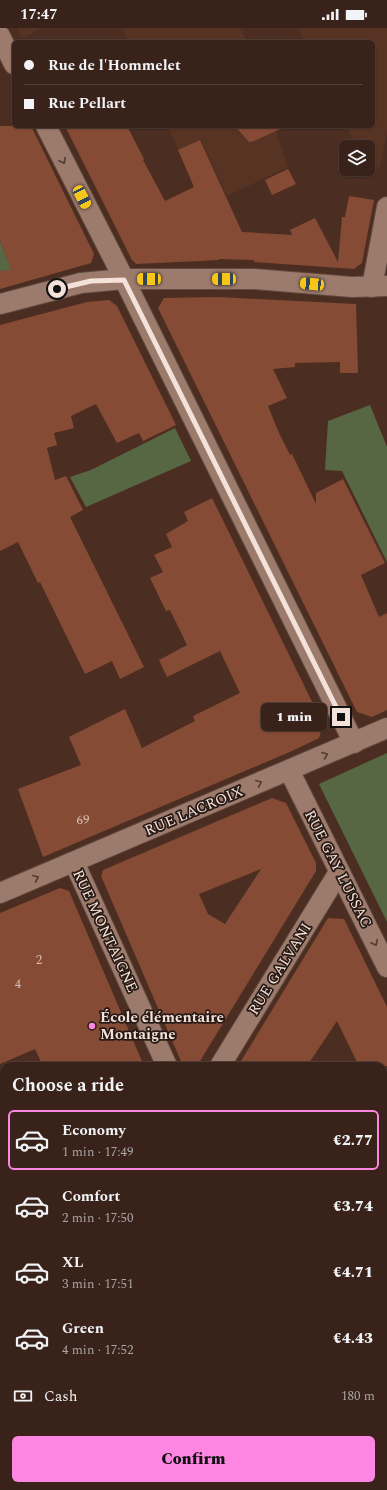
<!DOCTYPE html>
<meta charset="utf-8">
<style>
:root{--surface:#382219;--page:#3f2a22;--text:#f1f3f6;--muted:#aba4a2;--line:#523f38;--accent:#fd86e2}
body{margin:0;font-family:Spectral,serif;background:var(--page);color:var(--text);height:100vh;display:flex;flex-direction:column;font-size:15px;white-space:nowrap}
*{box-sizing:border-box;margin:0}
p{font-size:13px;color:var(--muted)}
.icon{flex:none;width:22px;height:22px;fill:none;stroke:currentColor;stroke-width:2;stroke-linecap:round;stroke-linejoin:round}
.map{position:relative;flex:1;overflow:hidden}
.sheet{position:absolute;left:0px;top:1034px;width:387px;height:428px;display:flex;flex-direction:column;background:var(--surface);border-radius:12px 12px 0 0;box-shadow:0 1px 3px #0004,0 0 0 1px var(--line)}
.sheet>*{flex:none}
.top-card{position:absolute;left:12px;top:12px;width:363px;height:88px;border-radius:6px;box-shadow:0 1px 3px #0004,0 0 0 1px var(--line);display:grid;align-content:center;height:88px;padding:0 12px;background:var(--surface)}
.tools{position:absolute;left:339px;top:112px;display:grid;gap:8px}
.tools a{display:grid;place-items:center;width:36px;height:36px;border-radius:6px;background:var(--surface);box-shadow:0 1px 3px #0004,0 0 0 1px var(--line);font-size:20px}
.end{position:absolute;width:18px;height:18px;margin:-9px;border:5px solid #f4e1d9;background:#111;box-shadow:0 0 0 2px #111}
.from{border-radius:50%}
.bubble{position:absolute;height:28px;border-radius:6px;background:var(--surface);box-shadow:0 1px 3px #0004,0 0 0 1px var(--line);font-size:13px;font-weight:800;line-height:28px;text-align:center}
.car{position:absolute;width:12px;height:24px;margin:-12px -6px;border-radius:5px;box-shadow:0 0 3px 1px #0007;background:linear-gradient(#f5c518 24%,#345 0 40%,#f5c518 0 76%,#345 0 86%,#f5c518 0)}
.top-card b{display:flex;align-items:center;gap:14px;height:38px;font-size:15px}
.top-card b+b{border-top:1px solid var(--line)}
.top-card i{width:10px;height:10px;background:var(--text)}
ul{padding:0;list-style:none}
li{display:flex;align-items:center;gap:12px;height:60px;margin:0 8px 6px;padding:0 4px;border:2px solid transparent;border-radius:6px}
li div{flex:1}
li b{display:block;font-size:15px}
li em{font-style:normal;font-weight:800}
li.active{border-color:var(--accent)}
li>.icon{width:36px;height:36px;stroke-width:1.5}
h2{padding:0 12px;font-size:18px;line-height:48px}
.pay{display:flex;align-items:center;gap:10px;height:44px;padding:0 12px;font-size:15px}
.pay p{margin-inline-start:auto}
.action{display:flex;gap:8px;margin-top:auto;padding:8px 12px}
.action a{flex:1;height:46px;border-radius:6px;background:var(--accent);color:#111;font-size:16px;font-weight:800;line-height:46px;text-align:center}
.status{display:flex;justify-content:space-between;align-items:center;height:28px;padding:0 20px;background:var(--surface);direction:ltr}
.status svg{height:11px;fill:currentColor}
.map>svg:first-child{display:block}
.built{fill:#573323}
.green{fill:#586743}
.building{fill:#864b35;fill-rule:evenodd}
.lines{fill:none;stroke-linecap:round;stroke-linejoin:round}
.minor-casing{stroke:#634a3f;stroke-width:22}
.secondary-casing{stroke:#634a3f;stroke-width:24}
.minor{stroke:#9c7a6c;stroke-width:20}
.secondary{stroke:#9c7a6c;stroke-width:22}
.oneway{stroke:#503c33}
.route{stroke:#f4e1d9;stroke-width:5}
.poi-dot{fill:#fd86e2;stroke:#271a14;stroke-width:1.5}
.labels{text-anchor:middle;dominant-baseline:central;stroke-width:3.5;stroke-linejoin:round;paint-order:stroke}
.number-label{font-size:13px;fill:#d8bcb0}
.street-label{font-size:15px;fill:#f4e1d9;stroke:#271a14}
.poi-label{font-size:15px;font-weight:bold;fill:#f4e1d9;stroke:#271a14;text-anchor:start}
</style>
<div class="status"><b>17:47</b><svg viewBox="0 0 49 12"><path d="M0 12V9h3v3zM5 12V6h3v6zM10 12V3h3v9zM15 12V0h3v12zM26 1h20v11H26zM47 4h2v5h-2z"/></svg></div>
<div class="map">
<svg width="387" height="1462" viewBox="0 0 387 1462">
<rect width="100%" height="100%" fill="#4b2e21"/>
<g class="built">
<path d="M18 0H42L22 10Z"/>
<path d="M122 0H240L247 14H129Z"/>
<path d="M298 0H387V105L380 140 368 138V119H357L346 98H373V14H305Z"/>
<path d="M167 98H274L288 139 227 168 201 112 179 123Z"/>
</g>
<g class="green">
<path d="M0 212 15 252 0 256Z"/>
<path d="M370 377 387 419V534L342 443 325 442 328 393Z"/>
<path d="M175 400 191 433 86 479 70 449 91 442Z"/>
<path d="M387 725V894L319 756Z"/>
</g>
<g class="building">
<path d="M0 98H31L94 226 91 235 0 261V243L11 242 0 212Z"/>
<path d="M65 98H127L144 131 143 132 165 173 194 159 178 122 200 112 242 204 292 207 290 202 315 190 338 234 342 189H345L349 168 374 172 362 235 354 241 254 234V232L219 231V232L136 236 132 232Z"/>
<path d="M235 98H287L254 113 249 114Z"/>
<path d="M288 141 296 156 272 167 265 152Z"/>
<path d="M218 269 356 276 358 345H340V334L295 335V339L273 341 287 370 268 378 279 405 290 427 292 426 316 476V465L343 451 385 535 361 547 379 589 387 585V682L372 689 357 684 158 280 164 270Z"/>
<path d="M109 272 117 278 176 397 143 413 139 405 117 415 96 376 71 388 74 400 54 405 57 417 47 420 55 452 66 448 83 482 70 489 144 639 120 651 112 633 85 646 40 554 38 555 18 514 0 523V297L87 274Z"/>
<path d="M212 470 323 696 319 710 292 723 43 829 18 761 81 737 69 709 125 681 142 720 195 693 193 688 240 665 220 623 167 649 159 632 187 617 170 582 166 583 150 550 163 544 154 527 172 519 166 506 188 493 184 484Z"/>
<path d="M272 770 286 775 316 835V843L197 1038H183L101 848 103 842ZM261 841 225 896 208 886 199 866Z"/>
<path d="M60 860 69 863 144 1038H43L35 1021 0 1036V885Z"/>
<path d="M328 890 344 891 387 979V1038H359L337 993 307 1038H238Z"/>
</g>
<g class="lines">
<g class="minor-casing">
<g id="minor">
<path d="M0 8 14 36"/>
<path d="M46 98 124 251 354 715"/>
<path d="M372 259 387 179"/>
<path d="M0 276 81 255 124 251H254L352 259 387 258"/>
<path d="M289 742 387 939"/>
<path d="M74 834 167 1038"/>
<path d="M0 865 387 700"/>
<path d="M220 1038 339 844"/>
<path d="M0 1280 4 1289"/>
<path d="M383 1394 387 1393"/>
<path d="M0 1398 4 1392"/>
<path d="M376 1458 377 1462"/>
<path d="M281 1462 292 1458"/>
</g>
</g>
<g class="secondary-casing">
<g id="secondary">
<path d="M383 1177 387 1175"/>
<path d="M0 1312 4 1311"/>
</g>
</g>
<use href="#minor" class="minor"/>
<use href="#secondary" class="secondary"/>
</g>
<defs><path id="oneway-chevron" d="M-2-3.5L2.5 0L-2 3.5" fill="none" stroke-width="1.6" stroke-linecap="round" stroke-linejoin="round"/></defs>
<g class="oneway">
<use href="#oneway-chevron" transform="translate(63 133) rotate(63)"/>
<use href="#oneway-chevron" transform="translate(325 727) rotate(-23)"/>
<use href="#oneway-chevron" transform="translate(259 755) rotate(-23)"/>
<use href="#oneway-chevron" transform="translate(36 850) rotate(-23)"/>
<use href="#oneway-chevron" transform="translate(375 915) rotate(63)"/>
</g>
<g class="lines">
<path class="route" d="M57 261 91 253 124 252 341 689"/>
</g>
<circle class="poi-dot" cx="92" cy="998" r="4"/>
<g class="labels">
<g class="number-label">
<text x="83" y="792">69</text>
<text x="39" y="932">2</text>
<text x="18" y="956">4</text>
</g>
<g class="street-label">
<text transform="translate(194 783) rotate(-23)">RUE LACROIX</text>
<text transform="translate(338 841) rotate(63)">RUE GAY LUSSAC</text>
<text transform="translate(105 903) rotate(65)">RUE MONTAIGNE</text>
<text transform="translate(280 941) rotate(-58)">RUE GALVANI</text>
</g>
<g class="poi-label">
<text x="100" y="989">École élémentaire<tspan x="100" dy="17">Montaigne</tspan></text>
</g>
</g>
</svg>
<div class="tools">
<a><svg class="icon" aria-label="layers" viewBox="0 0 24 24"><path d="M12 4l9 5-9 5-9-5zM3 14l9 5 9-5"/></svg></a>
</div>
<i class="end from" style="left:57px;top:261px"></i>
<i class="end" style="left:341px;top:689px"></i>
<div class="bubble" style="left:261px;top:675px;width:66px">1 min</div>
<i class="car" style="left:82px;top:169px;rotate:153deg"></i>
<i class="car" style="left:149px;top:251px;rotate:270deg"></i>
<i class="car" style="left:224px;top:251px;rotate:270deg"></i>
<i class="car" style="left:312px;top:256px;rotate:275deg"></i>
<div class="top-card">
<b><i class="from"></i>Rue de l'Hommelet</b>
<b><i></i>Rue Pellart</b>
</div>
<section class="sheet">
<h2>Choose a ride</h2>
<ul>
<li class="active"><svg class="icon" aria-label="car" viewBox="0 0 24 24"><path d="M5 17H2v-5l4-1 3-4h7l3 4 3 1v5h-3M9 17h6M6 11h13"/><circle cx="7" cy="17" r="2"/><circle cx="17" cy="17" r="2"/></svg><div><b>Economy</b><p>1 min · 17:49</p></div><em>€2.77</em></li>
<li><svg class="icon" aria-label="car" viewBox="0 0 24 24"><path d="M5 17H2v-5l4-1 3-4h7l3 4 3 1v5h-3M9 17h6M6 11h13"/><circle cx="7" cy="17" r="2"/><circle cx="17" cy="17" r="2"/></svg><div><b>Comfort</b><p>2 min · 17:50</p></div><em>€3.74</em></li>
<li><svg class="icon" aria-label="car" viewBox="0 0 24 24"><path d="M5 17H2v-5l4-1 3-4h7l3 4 3 1v5h-3M9 17h6M6 11h13"/><circle cx="7" cy="17" r="2"/><circle cx="17" cy="17" r="2"/></svg><div><b>XL</b><p>3 min · 17:51</p></div><em>€4.71</em></li>
<li><svg class="icon" aria-label="car" viewBox="0 0 24 24"><path d="M5 17H2v-5l4-1 3-4h7l3 4 3 1v5h-3M9 17h6M6 11h13"/><circle cx="7" cy="17" r="2"/><circle cx="17" cy="17" r="2"/></svg><div><b>Green</b><p>4 min · 17:52</p></div><em>€4.43</em></li>
</ul>
<div class="pay"><svg class="icon" aria-label="cash" viewBox="0 0 24 24"><path d="M3 7h18v10H3z"/><circle cx="12" cy="12" r="2"/></svg>Cash<p>180 m</p></div>
<div class="action"><a>Confirm</a></div>
</section>
</div>
